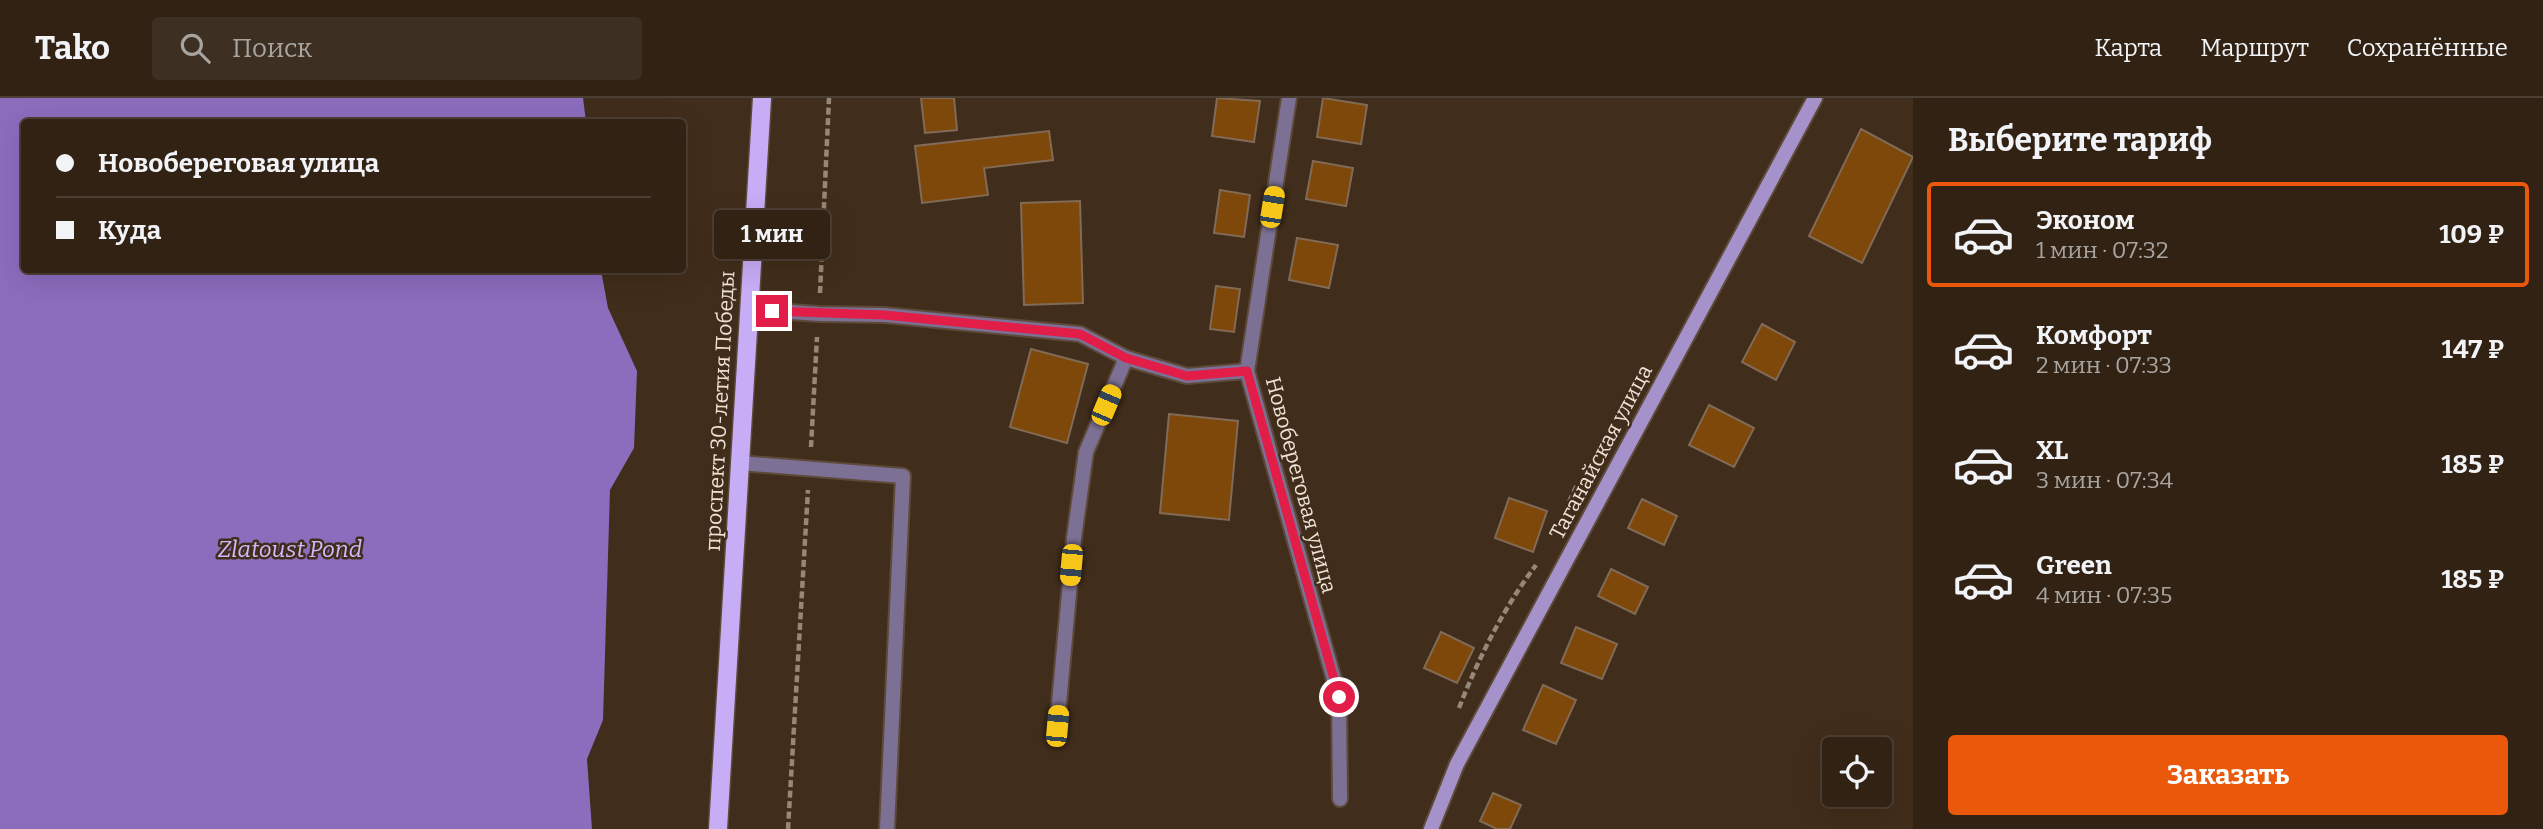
<!DOCTYPE html>
<html lang="ru">
<meta charset="utf-8">
<style>
:root{--surface:#312214;--page:#3d2f22;--text:#f1f3f6;--muted:#a8a4a0;--line:#4c3f34;--accent:#ea580c}
body{margin:0;font-family:Bitter,serif;background:var(--page);color:var(--text);height:100vh;display:flex;flex-direction:column;font-size:26px;white-space:nowrap}
*{box-sizing:border-box;margin:0}
p{font-size:23px;color:var(--muted)}
.icon{flex:none;width:38px;height:38px;fill:none;stroke:currentColor;stroke-width:2;stroke-linecap:round;stroke-linejoin:round}
.map{position:relative;flex:1;overflow:hidden}
.panel{display:flex;flex-direction:column;background:var(--surface);width:630px}
.panel>*{flex:none}
.banner{position:absolute;left:21px;top:21px;width:665px;height:154px;border-radius:7px;box-shadow:0 7px 28px #0002,0 0 0 2px var(--line);display:grid;align-content:center;height:154px;padding:0 35px;background:var(--surface)}
.tools{position:absolute;left:1822px;top:639px;display:grid;gap:14px}
.tools a{display:grid;place-items:center;width:70px;height:70px;border-radius:7px;background:var(--surface);box-shadow:0 7px 28px #0002,0 0 0 2px var(--line);font-size:35px}
.end{position:absolute;width:32px;height:32px;margin:-16px;border:9px solid #e11d48;background:#fff;box-shadow:0 0 0 4px #fff}
.from{border-radius:50%}
.bubble{position:absolute;height:49px;border-radius:7px;background:var(--surface);box-shadow:0 7px 28px #0002,0 0 0 2px var(--line);font-size:23px;font-weight:700;line-height:49px;text-align:center}
.car{position:absolute;width:21px;height:42px;margin:-21px -10px;border-radius:9px;box-shadow:0 0 5px 2px #0007;background:linear-gradient(#f5c518 24%,#345 0 40%,#f5c518 0 76%,#345 0 86%,#f5c518 0)}
.banner b{display:flex;align-items:center;gap:24px;height:66px;font-size:26px}
.banner b+b{border-top:2px solid var(--line)}
.banner i{width:18px;height:18px;background:var(--text)}
ul{padding:0;list-style:none}
li{display:flex;align-items:center;gap:21px;height:105px;margin:0 14px 10px;padding:0 21px;border:4px solid transparent;border-radius:7px}
li div{flex:1}
li b{display:block;font-size:26px}
li em{font-style:normal;font-weight:700}
li.selected{border-color:var(--accent)}
li>.icon{width:63px;height:63px;stroke-width:1.5}
h2{padding:0 35px;font-size:32px;line-height:84px}
.cta{display:flex;gap:14px;margin-top:auto;padding:14px 35px}
.cta a{flex:1;height:80px;border-radius:7px;background:var(--accent);color:#fff;font-size:28px;font-weight:700;line-height:80px;text-align:center}
header{display:flex;align-items:center;gap:42px;box-sizing:border-box;height:98px;padding:0 35px;background:var(--surface);border-bottom:2px solid var(--line)}
header strong{font-size:33px}
nav{display:flex;gap:38px;margin-inline-start:auto;font-size:24px}
.search{width:490px;height:63px;background:var(--page);display:flex;align-items:center;gap:18px;box-sizing:border-box;padding:0 24px;border-radius:7px;color:var(--muted);font-size:26px}
main{display:flex;flex:1;min-height:0}
.map>svg:first-child{display:block}
.water{fill:#8b6cbd}
.building{fill:#7d4809;stroke:#816a56;stroke-width:2}
.lines{fill:none;stroke-linecap:round;stroke-linejoin:round}
.lane-casing{stroke:#5d4a39;stroke-width:18}
.street-casing{stroke:#5d4a39;stroke-width:18}
.secondary-casing{stroke:#5d4a39;stroke-width:18}
.primary-casing{stroke:#5d4a39;stroke-width:21}
.path{stroke:#978778;stroke-width:4.5;stroke-dasharray:7 3.5;stroke-linecap:butt}
.lane{stroke:#7c7094;stroke-width:14}
.street{stroke:#7c7094;stroke-width:14}
.secondary{stroke:#a692cb;stroke-width:14}
.primary{stroke:#c7acf6;stroke-width:18}
.route{stroke:#e11d48;stroke-width:9}
.labels{text-anchor:middle;dominant-baseline:central;stroke-width:5;stroke-linejoin:round;paint-order:stroke}
.street-label{font-size:21px;fill:#efe2d7;stroke:#412d1b}
.water-label{font-size:23px;font-style:italic;fill:#d1bafb;stroke:#412d1b}
</style>
<header>
<strong>Tako</strong>
<div class="search"><svg class="icon" aria-label="search" viewBox="0 0 24 24"><circle cx="10" cy="10" r="6"/><path d="M15 15l6 6"/></svg>Поиск</div>
<nav><a>Карта</a><a>Маршрут</a><a>Сохранённые</a></nav>
</header>
<main>
<div class="map">
<svg width="1913" height="731" viewBox="0 0 1913 731">
<rect width="100%" height="100%" fill="#412d1b"/>
<path class="water" d="M0 0H583L586 24H24V172H601L608 210 637 273 634 350 610 392 603 622 587 661 592 731H0Z"/>
<g class="building">
<path d="M921 0H954L957 32 925 35Z"/>
<path d="M1217 0 1260 3 1254 44 1212 38Z"/>
<path d="M1323 0 1367 7 1361 46 1317 39Z"/>
<path d="M1861 31 1913 59 1862 165 1809 138Z"/>
<path d="M1049 33 1053 62 984 70 988 97 922 105 915 48Z"/>
<path d="M1313 63 1353 70 1346 108 1306 101Z"/>
<path d="M1220 92 1250 97 1244 139 1214 135Z"/>
<path d="M1080 103 1083 205 1024 207 1021 105Z"/>
<path d="M1297 140 1338 147 1329 190 1289 182Z"/>
<path d="M1216 188 1240 191 1234 234 1210 231Z"/>
<path d="M1762 226 1795 244 1776 282 1742 264Z"/>
<path d="M1031 251 1088 266 1067 345 1010 329Z"/>
<path d="M1709 307 1754 330 1734 369 1689 347Z"/>
<path d="M1169 316 1238 323 1229 422 1160 415Z"/>
<path d="M1509 400 1547 413 1533 454 1495 440Z"/>
<path d="M1642 401 1677 418 1664 447 1628 430Z"/>
<path d="M1611 471 1648 489 1635 516 1598 498Z"/>
<path d="M1576 529 1617 546 1602 581 1561 565Z"/>
<path d="M1441 534 1474 550 1457 585 1424 570Z"/>
<path d="M1543 587 1576 602 1556 646 1523 632Z"/>
<path d="M1493 695 1521 707 1510 731H1497L1480 723Z"/>
</g>
<g class="lines">
<g class="lane-casing">
<g id="lane">
<path d="M749 211 819 216 884 217 1080 236 1126 260 1187 278 1247 273"/>
<path d="M739 365 903 378 887 731"/>
<path d="M1057 628 1074 440 1086 354 1126 260"/>
</g>
</g>
<g class="street-casing">
<path id="street" d="M1289 0 1247 273 1339 599 1340 701"/>
</g>
<g class="secondary-casing">
<path id="secondary" d="M1431 731 1457 666 1815 0"/>
</g>
<g class="primary-casing">
<path id="primary" d="M718 731 762 0"/>
</g>
<g class="path">
<path d="M820 195 829 0"/>
<path d="M811 349 817 239"/>
<path d="M1569 404 1577 387"/>
<path d="M1459 610C1479 559 1503 511 1536 467"/>
<path d="M788 731 808 392"/>
</g>
<use href="#lane" class="lane"/>
<use href="#street" class="street"/>
<use href="#secondary" class="secondary"/>
<use href="#primary" class="primary"/>
</g>
<g class="lines">
<path class="route" d="M772 213 884 217 1080 236 1126 260 1187 278 1247 273 1339 599"/>
</g>
<g class="labels">
<g class="street-label">
<text transform="translate(720 313) rotate(-87)">проспект 30-летия Победы</text>
<text transform="translate(1601 354) rotate(-62)">Таганайская улица</text>
<text transform="translate(1301 387) rotate(75)">Новобереговая улица</text>
</g>
<g class="water-label">
<text x="290" y="451">Zlatoust Pond</text>
</g>
</g>
</svg>
<div class="tools">
<a><svg class="icon" aria-label="locate" viewBox="0 0 24 24"><circle cx="12" cy="12" r="6"/><path d="M12 2v4M12 18v4M2 12h4M18 12h4"/></svg></a>
</div>
<i class="end from" style="left:1339px;top:599px"></i>
<i class="end" style="left:772px;top:213px"></i>
<div class="bubble" style="left:714px;top:112px;width:116px">1 мин</div>
<i class="car" style="left:1272px;top:109px;rotate:9deg"></i>
<i class="car" style="left:1106px;top:307px;rotate:23deg"></i>
<i class="car" style="left:1071px;top:467px;rotate:185deg"></i>
<i class="car" style="left:1057px;top:628px;rotate:5deg"></i>
<div class="banner">
<b><i class="from"></i>Новобереговая улица</b>
<b><i></i>Куда</b>
</div>
</div>
<section class="panel">
<h2>Выберите тариф</h2>
<ul>
<li class="selected"><svg class="icon" aria-label="car" viewBox="0 0 24 24"><path d="M5 17H2v-5l4-1 3-4h7l3 4 3 1v5h-3M9 17h6M6 11h13"/><circle cx="7" cy="17" r="2"/><circle cx="17" cy="17" r="2"/></svg><div><b>Эконом</b><p>1 мин · 07:32</p></div><em>109 ₽</em></li>
<li><svg class="icon" aria-label="car" viewBox="0 0 24 24"><path d="M5 17H2v-5l4-1 3-4h7l3 4 3 1v5h-3M9 17h6M6 11h13"/><circle cx="7" cy="17" r="2"/><circle cx="17" cy="17" r="2"/></svg><div><b>Комфорт</b><p>2 мин · 07:33</p></div><em>147 ₽</em></li>
<li><svg class="icon" aria-label="car" viewBox="0 0 24 24"><path d="M5 17H2v-5l4-1 3-4h7l3 4 3 1v5h-3M9 17h6M6 11h13"/><circle cx="7" cy="17" r="2"/><circle cx="17" cy="17" r="2"/></svg><div><b>XL</b><p>3 мин · 07:34</p></div><em>185 ₽</em></li>
<li><svg class="icon" aria-label="car" viewBox="0 0 24 24"><path d="M5 17H2v-5l4-1 3-4h7l3 4 3 1v5h-3M9 17h6M6 11h13"/><circle cx="7" cy="17" r="2"/><circle cx="17" cy="17" r="2"/></svg><div><b>Green</b><p>4 мин · 07:35</p></div><em>185 ₽</em></li>
</ul>
<div class="cta"><a>Заказать</a></div>
</section>
</main>
